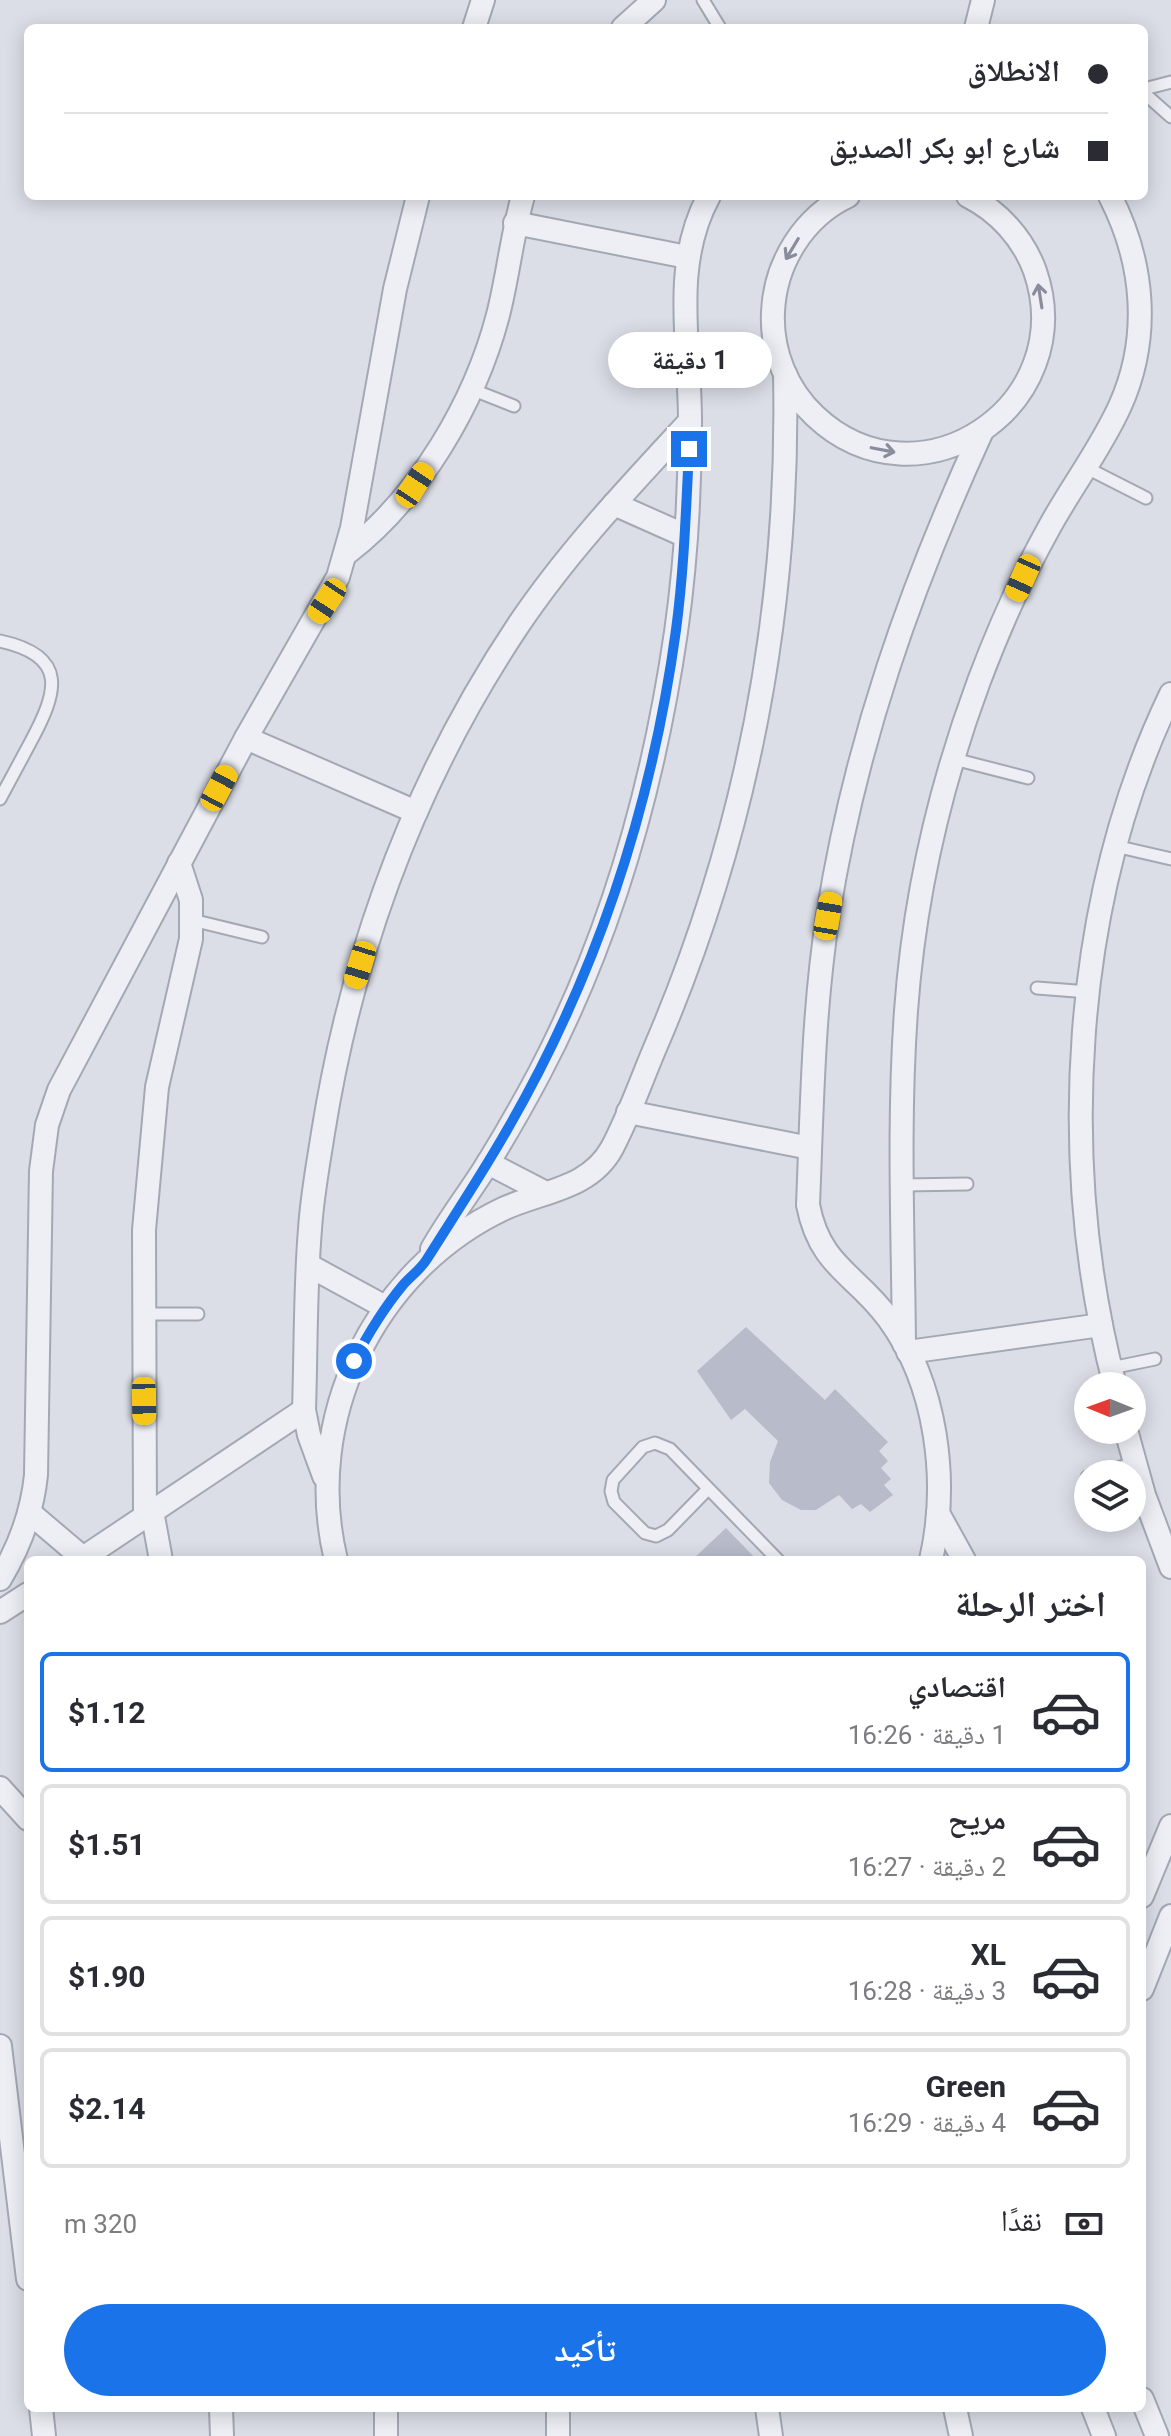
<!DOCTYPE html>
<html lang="ar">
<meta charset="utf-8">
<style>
:root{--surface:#fff;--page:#f2f2f3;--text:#2b2b33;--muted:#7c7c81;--line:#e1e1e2;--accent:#1a73e8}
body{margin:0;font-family:Roboto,"Noto Naskh Arabic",sans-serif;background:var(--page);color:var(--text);direction:rtl;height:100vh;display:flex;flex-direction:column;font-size:30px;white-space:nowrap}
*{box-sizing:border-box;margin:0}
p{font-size:26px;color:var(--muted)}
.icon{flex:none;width:44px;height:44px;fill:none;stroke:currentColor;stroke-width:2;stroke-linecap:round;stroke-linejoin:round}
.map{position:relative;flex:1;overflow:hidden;direction:ltr}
.details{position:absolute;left:24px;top:1556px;width:1122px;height:856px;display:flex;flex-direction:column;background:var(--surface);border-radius:12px;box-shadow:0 4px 20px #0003;direction:rtl}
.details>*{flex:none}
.banner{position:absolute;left:24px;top:24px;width:1124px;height:176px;border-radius:12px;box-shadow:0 4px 20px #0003;direction:rtl;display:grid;align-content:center;height:176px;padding:0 40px;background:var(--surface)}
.needle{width:52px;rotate:271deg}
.buttons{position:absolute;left:1074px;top:1372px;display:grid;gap:16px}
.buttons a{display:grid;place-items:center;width:72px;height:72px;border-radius:50%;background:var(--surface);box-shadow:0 4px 20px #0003;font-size:40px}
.end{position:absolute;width:36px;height:36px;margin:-18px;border:10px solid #1a73e8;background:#fff;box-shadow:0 0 0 4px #fff}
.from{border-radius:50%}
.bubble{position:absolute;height:56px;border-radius:28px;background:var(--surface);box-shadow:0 4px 20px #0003;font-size:26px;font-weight:700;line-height:56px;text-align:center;direction:rtl}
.car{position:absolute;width:24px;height:48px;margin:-24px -12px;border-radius:10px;box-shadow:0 0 6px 2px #0007;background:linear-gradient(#f5c518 24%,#345 0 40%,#f5c518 0 76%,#345 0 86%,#f5c518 0)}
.banner b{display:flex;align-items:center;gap:28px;height:76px;font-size:30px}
.banner b+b{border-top:2px solid var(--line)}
.banner i{width:20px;height:20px;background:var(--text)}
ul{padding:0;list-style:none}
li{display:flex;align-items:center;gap:24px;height:120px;margin:0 16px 12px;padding:0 24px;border:4px solid var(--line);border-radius:12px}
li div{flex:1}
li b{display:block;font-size:30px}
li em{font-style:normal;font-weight:700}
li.selected{border-color:var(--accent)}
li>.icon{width:72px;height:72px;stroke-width:1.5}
h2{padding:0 40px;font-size:36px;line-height:96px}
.pay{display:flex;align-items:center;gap:20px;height:88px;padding:0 40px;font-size:30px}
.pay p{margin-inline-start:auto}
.primary-button{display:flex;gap:16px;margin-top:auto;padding:16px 40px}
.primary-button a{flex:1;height:92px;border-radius:48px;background:var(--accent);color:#fff;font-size:32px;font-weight:700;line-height:92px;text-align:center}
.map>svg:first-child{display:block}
.building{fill:#b8bcca}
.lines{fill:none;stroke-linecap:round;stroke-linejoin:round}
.lane-casing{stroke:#a4a8b4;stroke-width:15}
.street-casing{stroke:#a4a8b4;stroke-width:26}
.lane{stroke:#eeeff5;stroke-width:11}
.street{stroke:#eeeff5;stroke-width:22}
.oneway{stroke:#898c9a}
.route{stroke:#1a73e8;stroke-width:10}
</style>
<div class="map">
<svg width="1171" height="2436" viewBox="0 0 1171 2436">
<rect width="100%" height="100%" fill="#dbdee7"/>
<g class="building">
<path d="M746 1327 825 1400 835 1389 888 1442 879 1451 888 1461 881 1468 891 1479 884 1485 893 1495 870 1512 861 1504 852 1509 839 1495 816 1510H801L782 1500 769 1483 770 1462 778 1441 745 1409 731 1420 697 1371Z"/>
<path d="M726 1528 757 1560H692Z"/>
</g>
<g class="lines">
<g class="lane-casing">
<g id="lane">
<path d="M703 0 720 28"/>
<path d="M1144 89 1171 82"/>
<path d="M1144 93 1171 117"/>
<path d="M471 389 514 406"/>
<path d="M1085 467 1146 498"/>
<path d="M0 641C70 656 57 693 30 743 20 762 10 780 0 799"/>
<path d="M954 759 1028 778"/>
<path d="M1115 846 1171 859"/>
<path d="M192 920 262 937"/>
<path d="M1037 988 1089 992"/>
<path d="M903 1185 967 1184"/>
<path d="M143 1314H198"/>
<path d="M1111 1368 1155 1359"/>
<path d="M1098 1474 1134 1463"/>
<path d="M1087 1477H1088"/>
<path d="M708 1489 668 1530 656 1536 645 1533 614 1502 611 1491 613 1480 643 1447 655 1443 670 1449 778 1560"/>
</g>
</g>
<g class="street-casing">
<g id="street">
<path d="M474 28 483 0"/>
<path d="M623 28 654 0"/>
<path d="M976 28 983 0"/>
<path d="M848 196C803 217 775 264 773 312 771 351 787 390 815 416 919 514 1081 405 1035 271 1023 238 998 211 968 196"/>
<path d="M515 223 687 257"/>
<path d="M614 504 686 536"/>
<path d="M347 553C419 498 475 403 498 315 508 276 512 235 523 196"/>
<path d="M246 738 416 812"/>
<path d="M628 1112 810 1148"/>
<path d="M488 1163 546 1193"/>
<path d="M432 1249C449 1219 470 1192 488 1163 506 1134 523 1104 539 1074 611 937 654 784 676 632 686 562 690 491 690 421 690 345 671 265 709 196"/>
<path d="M308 1265 385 1307"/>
<path d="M904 1344C903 1233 898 1121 906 1011 914 899 940 786 979 681 999 628 1022 576 1050 526 1072 486 1101 448 1120 406 1151 337 1144 262 1110 196"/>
<path d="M908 1352 1101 1325"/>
<path d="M1115 1386C1057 1163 1071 902 1171 694"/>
<path d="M1126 1430 1144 1495 1171 1567"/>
<path d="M324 1476 309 1435 304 1410C306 1350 305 1289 310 1229 312 1197 318 1165 323 1133 352 951 416 778 519 624 569 550 630 486 690 421"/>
<path d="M152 1511 161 1560"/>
<path d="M30 1513 83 1558"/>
<path d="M938 1513 964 1560"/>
<path d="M145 1516 144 1230 157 1087 191 939V900L179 863"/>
<path d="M80 1560 304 1410"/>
<path d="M336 1560C302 1420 373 1271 503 1209 542 1191 590 1189 612 1148 629 1116 641 1081 655 1048 747 834 790 607 785 374"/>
<path d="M931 1560C949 1481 937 1384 888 1318 856 1274 820 1267 808 1205 812 1108 813 1011 828 915 855 744 910 588 982 431"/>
<path d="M0 1579C20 1546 32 1514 36 1475L41 1171 47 1125 59 1090 246 738 338 577 352 528 395 289 418 196"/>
<path d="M0 1612 28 1594"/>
<path d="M0 1788 28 1819"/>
<path d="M1142 1896 1171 1826"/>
<path d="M1142 1989 1171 1916"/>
<path d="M0 2046 28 2279"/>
<path d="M1142 2399 1157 2436"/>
<path d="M41 2408 44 2436"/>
<path d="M221 2408 222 2436"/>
<path d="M386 2408V2436"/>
<path d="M558 2408V2436"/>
<path d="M767 2408 771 2436"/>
<path d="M955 2408 961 2436"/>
<path d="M1093 2408 1104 2436"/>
</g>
</g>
<use href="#lane" class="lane"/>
<use href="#street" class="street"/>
</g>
<defs><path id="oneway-shaft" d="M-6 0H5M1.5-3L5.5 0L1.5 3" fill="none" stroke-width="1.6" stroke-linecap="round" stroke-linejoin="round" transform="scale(2)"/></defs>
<g class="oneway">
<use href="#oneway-shaft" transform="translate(792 249) rotate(121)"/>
<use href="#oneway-shaft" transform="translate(1040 296) rotate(-99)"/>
<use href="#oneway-shaft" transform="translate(883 450) rotate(11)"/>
</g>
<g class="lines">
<path class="route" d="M354 1361C368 1334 383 1309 403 1285 411 1276 421 1269 427 1259 454 1216 482 1174 507 1130 596 976 652 806 676 630 684 570 686 510 689 449"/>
</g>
</svg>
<div class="buttons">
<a><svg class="needle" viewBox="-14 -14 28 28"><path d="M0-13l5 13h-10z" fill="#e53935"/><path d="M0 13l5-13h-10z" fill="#7c7c81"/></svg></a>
<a><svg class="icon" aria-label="layers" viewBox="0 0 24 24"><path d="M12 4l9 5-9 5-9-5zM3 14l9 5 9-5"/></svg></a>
</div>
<i class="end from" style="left:354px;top:1361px"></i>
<i class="end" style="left:689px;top:449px"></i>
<div class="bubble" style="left:608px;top:332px;width:164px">1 دقيقة</div>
<i class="car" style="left:415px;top:485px;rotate:33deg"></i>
<i class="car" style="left:1023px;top:578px;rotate:204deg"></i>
<i class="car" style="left:327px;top:601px;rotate:213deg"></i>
<i class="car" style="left:219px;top:788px;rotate:28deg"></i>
<i class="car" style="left:828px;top:916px;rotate:10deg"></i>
<i class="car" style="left:360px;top:965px;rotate:197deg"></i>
<i class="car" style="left:144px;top:1401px;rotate:179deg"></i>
<div class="banner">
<b><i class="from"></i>الانطلاق</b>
<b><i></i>شارع ابو بكر الصديق</b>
</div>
<section class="details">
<h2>اختر الرحلة</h2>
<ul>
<li class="selected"><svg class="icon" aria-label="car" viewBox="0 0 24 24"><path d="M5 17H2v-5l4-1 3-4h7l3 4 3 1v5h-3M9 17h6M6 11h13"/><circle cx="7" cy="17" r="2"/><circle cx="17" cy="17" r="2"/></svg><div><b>اقتصادي</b><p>1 دقيقة · 16:26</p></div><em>$1.12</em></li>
<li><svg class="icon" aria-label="car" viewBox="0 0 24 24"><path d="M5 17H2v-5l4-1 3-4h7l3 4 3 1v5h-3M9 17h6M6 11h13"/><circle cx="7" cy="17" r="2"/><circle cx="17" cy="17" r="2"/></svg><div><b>مريح</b><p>2 دقيقة · 16:27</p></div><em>$1.51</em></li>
<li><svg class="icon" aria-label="car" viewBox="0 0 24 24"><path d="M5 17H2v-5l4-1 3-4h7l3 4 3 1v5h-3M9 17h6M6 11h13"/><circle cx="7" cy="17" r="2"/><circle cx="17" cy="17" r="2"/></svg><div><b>XL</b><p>3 دقيقة · 16:28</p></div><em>$1.90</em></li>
<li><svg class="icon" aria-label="car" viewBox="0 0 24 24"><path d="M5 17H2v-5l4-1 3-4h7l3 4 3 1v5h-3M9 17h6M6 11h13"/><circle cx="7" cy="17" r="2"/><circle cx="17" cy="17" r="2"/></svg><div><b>Green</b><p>4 دقيقة · 16:29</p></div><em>$2.14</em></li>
</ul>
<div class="pay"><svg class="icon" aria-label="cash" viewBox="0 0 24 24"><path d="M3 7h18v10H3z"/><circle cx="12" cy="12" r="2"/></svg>نقدًا<p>320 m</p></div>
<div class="primary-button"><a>تأكيد</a></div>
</section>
</div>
